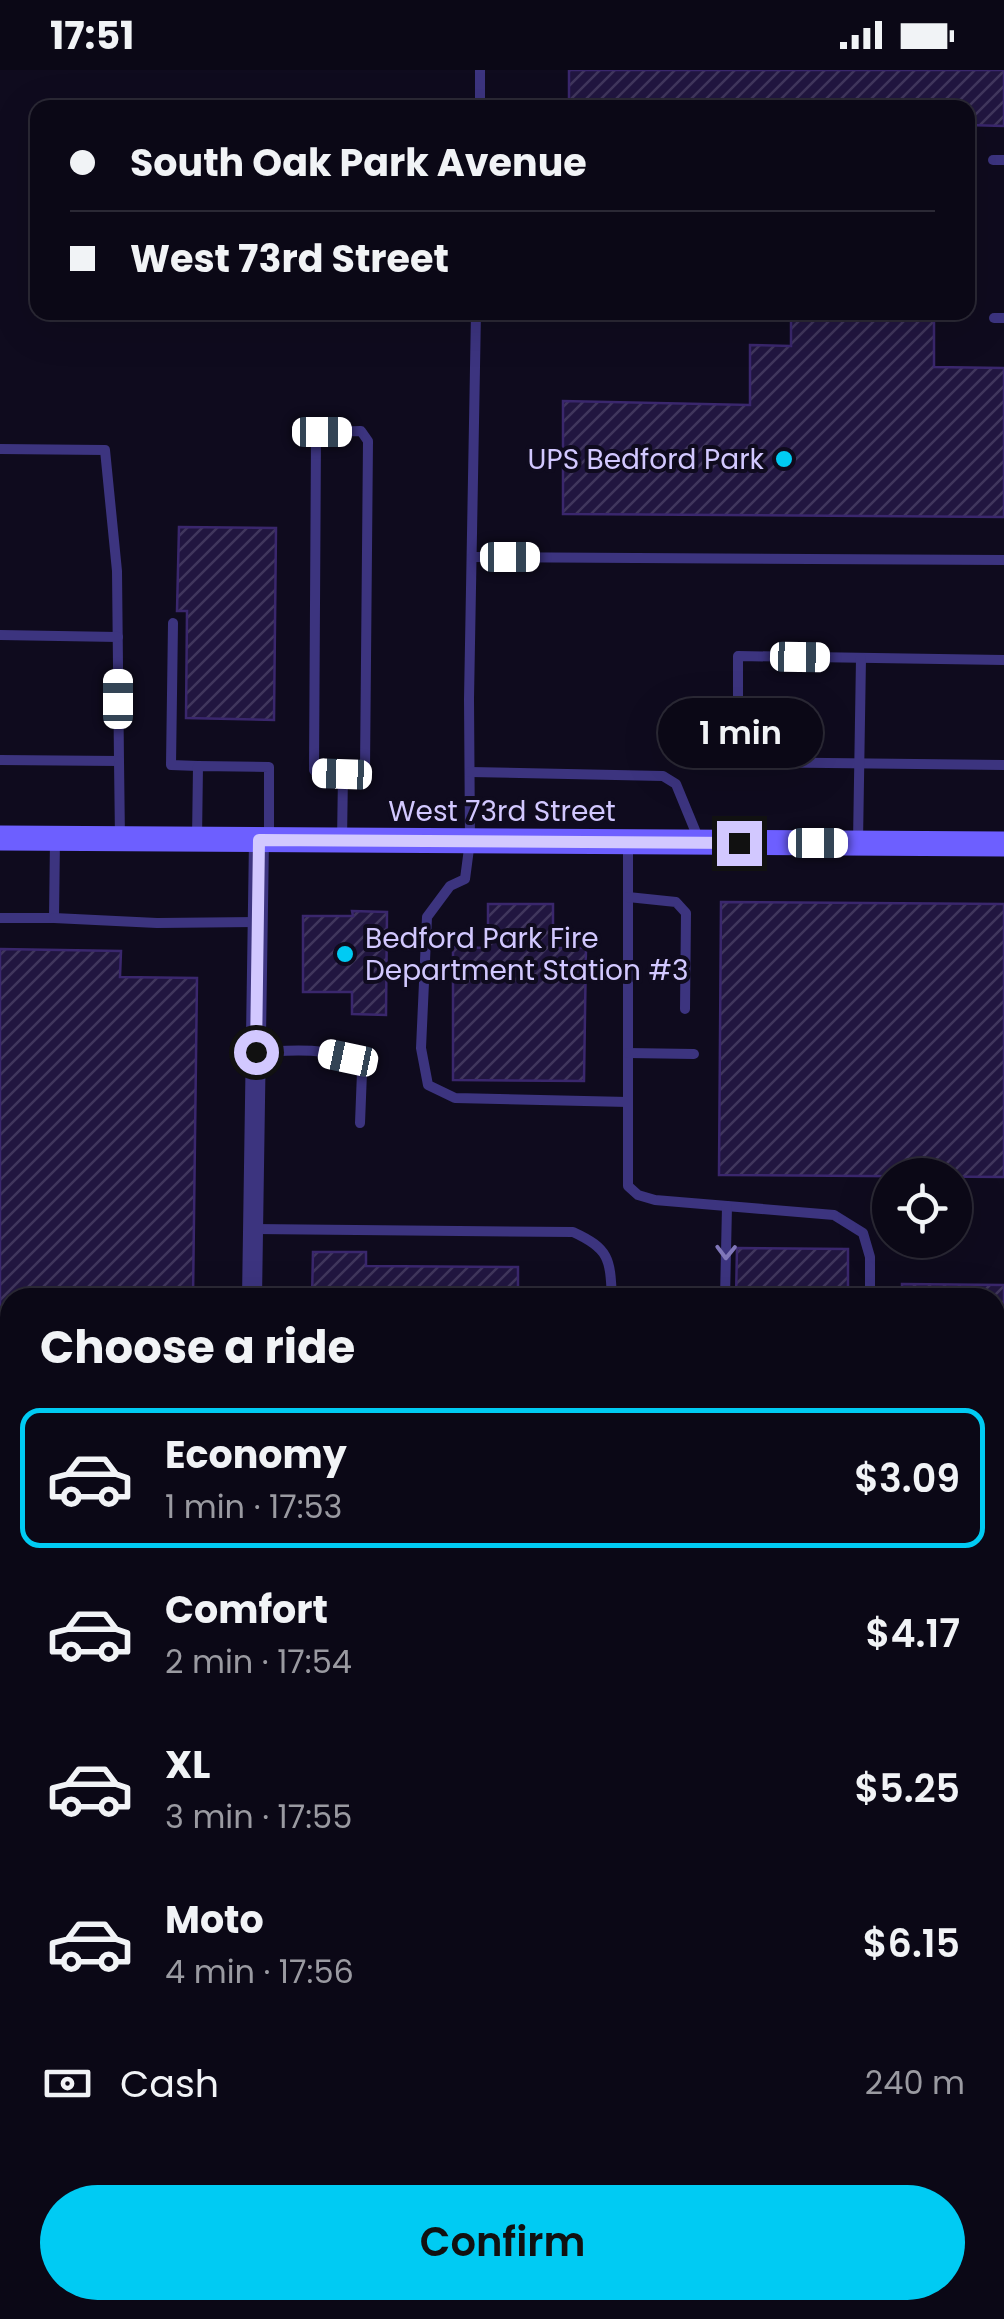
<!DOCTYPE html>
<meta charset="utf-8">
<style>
:root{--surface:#0b0816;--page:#191623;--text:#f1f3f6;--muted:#9a9aa1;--line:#2b2935;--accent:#00cbf3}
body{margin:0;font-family:Poppins,sans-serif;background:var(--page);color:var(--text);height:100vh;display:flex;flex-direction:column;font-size:38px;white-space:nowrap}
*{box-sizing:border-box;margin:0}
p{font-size:32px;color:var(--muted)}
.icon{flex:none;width:55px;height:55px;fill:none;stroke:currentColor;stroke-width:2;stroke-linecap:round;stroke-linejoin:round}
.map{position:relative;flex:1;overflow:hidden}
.side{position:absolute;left:0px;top:1218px;width:1005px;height:1032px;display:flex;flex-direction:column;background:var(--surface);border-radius:30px 30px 0 0;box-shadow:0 10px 40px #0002,0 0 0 2px var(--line)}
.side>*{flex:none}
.top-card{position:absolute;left:30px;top:30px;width:945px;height:220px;border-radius:20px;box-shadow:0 10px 40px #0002,0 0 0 2px var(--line);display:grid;align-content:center;height:220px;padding:0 40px;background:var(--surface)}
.tools{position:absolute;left:872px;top:1088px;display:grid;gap:20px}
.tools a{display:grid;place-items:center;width:100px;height:100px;border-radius:50%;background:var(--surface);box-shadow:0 10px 40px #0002,0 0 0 2px var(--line);font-size:50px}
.end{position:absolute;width:45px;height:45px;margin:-22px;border:12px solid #d2c8ff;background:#111;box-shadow:0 0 0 5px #111}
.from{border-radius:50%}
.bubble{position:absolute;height:70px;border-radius:35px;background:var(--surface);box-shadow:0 10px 40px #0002,0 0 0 2px var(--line);font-size:32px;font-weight:600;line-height:70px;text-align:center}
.car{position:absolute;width:30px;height:60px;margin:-30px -15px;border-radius:12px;box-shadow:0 0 8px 2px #0007;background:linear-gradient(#fff 24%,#345 0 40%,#fff 0 76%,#345 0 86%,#fff 0)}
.top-card b{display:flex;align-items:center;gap:35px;height:95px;font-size:38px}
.top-card b+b{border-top:2px solid var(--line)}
.top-card i{width:25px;height:25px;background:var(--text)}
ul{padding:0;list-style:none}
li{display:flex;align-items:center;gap:30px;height:140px;margin:0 20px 15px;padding:0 20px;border:5px solid transparent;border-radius:20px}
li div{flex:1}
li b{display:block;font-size:38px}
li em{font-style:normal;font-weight:600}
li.selected{border-color:var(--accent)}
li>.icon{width:90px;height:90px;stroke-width:1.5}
h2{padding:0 40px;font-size:45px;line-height:120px}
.pay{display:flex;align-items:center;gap:25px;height:110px;padding:0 40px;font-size:38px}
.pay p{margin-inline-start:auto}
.primary-button{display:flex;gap:20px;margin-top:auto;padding:20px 40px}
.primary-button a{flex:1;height:115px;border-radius:60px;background:var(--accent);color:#111;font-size:40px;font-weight:600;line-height:115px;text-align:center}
.status{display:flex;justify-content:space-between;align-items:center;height:70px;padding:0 50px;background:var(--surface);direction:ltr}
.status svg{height:28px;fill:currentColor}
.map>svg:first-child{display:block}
.building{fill:url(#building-hatch);stroke:#3a276d;stroke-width:2.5}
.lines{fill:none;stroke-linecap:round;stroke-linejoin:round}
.lane{stroke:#3c347f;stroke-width:10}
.street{stroke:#3c347f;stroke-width:20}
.secondary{stroke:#6d5fff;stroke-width:25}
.oneway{stroke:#8077b9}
.route{stroke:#d2c8ff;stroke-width:12}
.poi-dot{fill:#00cbf3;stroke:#0f0b1e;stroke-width:4}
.labels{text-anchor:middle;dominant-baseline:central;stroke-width:8;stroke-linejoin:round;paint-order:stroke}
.poi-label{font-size:28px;fill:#d2c8ff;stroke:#0f0b1e;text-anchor:end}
.street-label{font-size:28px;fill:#d2c8ff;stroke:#0f0b1e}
</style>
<div class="status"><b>17:51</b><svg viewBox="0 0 49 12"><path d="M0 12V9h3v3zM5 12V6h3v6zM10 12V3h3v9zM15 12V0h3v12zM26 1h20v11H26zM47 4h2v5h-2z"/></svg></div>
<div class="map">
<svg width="1004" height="2249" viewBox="0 0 1004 2249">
<defs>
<pattern id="building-hatch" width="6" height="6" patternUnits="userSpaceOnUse" patternTransform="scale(2.5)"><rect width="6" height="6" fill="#211640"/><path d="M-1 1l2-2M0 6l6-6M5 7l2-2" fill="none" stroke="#40365d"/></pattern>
</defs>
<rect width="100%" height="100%" fill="#0f0b1e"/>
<g class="building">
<path d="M569 0H1004V56L968 55V38H569Z"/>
<path d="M791 242H934V297L1004 298V447L563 444V331L750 335V275L791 276Z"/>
<path d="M179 457 276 458 274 650 186 648 187 541H177Z"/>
<path d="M721 832 1004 834V1107L719 1105Z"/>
<path d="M488 834H553V878H586L584 1011 453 1010V877L488 878Z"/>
<path d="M352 841 387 842 386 945 352 944V922H303V846H353Z"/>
<path d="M0 879 121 881 120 907 197 908 193 1228H10V1732H0Z"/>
<path d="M737 1178 848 1179V1228H736Z"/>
<path d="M313 1182H366V1196L518 1197V1228H312Z"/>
<path d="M902 1214 1004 1215V1284H995V1228H902Z"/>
<rect x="236" y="2240" width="213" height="9"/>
</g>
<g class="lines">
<g class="lane">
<path d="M480 38V0"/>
<path d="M993 90H1004"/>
<path d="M476 242 469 629 470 771 465 809 450 816 427 847 421 978 428 1015 455 1028 628 1032"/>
<path d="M994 248H1004"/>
<path d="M0 379 105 380 117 501 119 691 0 690"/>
<path d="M472 487 1004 490"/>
<path d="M173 553 171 695 198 696"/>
<path d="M0 565 118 567"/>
<path d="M1004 590 738 586V692L1004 695"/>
<path d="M119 691 120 769"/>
<path d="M470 702 663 706 676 714 699 770"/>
<path d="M197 769 198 696 269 697V771"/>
<path d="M342 770 343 704H360L365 700 368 371 361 361 322 362 316 369 314 700 317 704H343"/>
<path d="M858 772 861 588"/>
<path d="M628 773V1116L638 1125 655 1130 834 1145 863 1163 870 1187V1228"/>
<path d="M628 827 676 832 686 843 685 939"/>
<path d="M0 848H54L55 769"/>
<path d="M54 848 157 853 258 852"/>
<path d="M256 982C293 981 335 973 362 1002L360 1053"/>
<path d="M628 983 694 984"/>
<path d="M253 1159 573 1162C610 1179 610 1189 612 1228"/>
<path d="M725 1228 727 1136"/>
<path d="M995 1302H1004"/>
<path d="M995 1435H1004"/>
<path d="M0 1749H10"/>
<path d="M995 1755 1004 1756"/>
<path d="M0 1807H10"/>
<path d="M995 1814H1004"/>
<path d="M0 1917H10"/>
<path d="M995 1925H1004"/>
<path d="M995 1995H1003L999 2249"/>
<path d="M0 2062H10"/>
<path d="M103 2240V2249"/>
<path d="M22 2249V2240"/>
<path d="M161 2249V2240"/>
<path d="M860 2249V2240"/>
<path d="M935 2249V2240"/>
</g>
<g class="street">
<path d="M252 1228 259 770"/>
<path d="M995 1374H1004"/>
<path d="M0 1985H10"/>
</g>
<path class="secondary" d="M0 768 1004 774"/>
</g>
<defs><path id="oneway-chevron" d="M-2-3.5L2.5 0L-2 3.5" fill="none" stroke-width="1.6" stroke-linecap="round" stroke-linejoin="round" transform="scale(2.5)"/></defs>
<use class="oneway" href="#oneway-chevron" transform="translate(726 1182) rotate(91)"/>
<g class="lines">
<path class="route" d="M256 982 259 770 739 773"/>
</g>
<g class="poi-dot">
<circle cx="784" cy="389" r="10"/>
<circle cx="345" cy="884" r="10"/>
</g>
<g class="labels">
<g class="poi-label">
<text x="764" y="389">UPS Bedford Park</text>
<text x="365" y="868" text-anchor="start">Bedford Park Fire<tspan x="365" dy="32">Department Station #3</tspan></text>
</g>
<g class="street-label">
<text x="502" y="741">West 73rd Street</text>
</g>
</g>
</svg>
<div class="tools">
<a><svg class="icon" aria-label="locate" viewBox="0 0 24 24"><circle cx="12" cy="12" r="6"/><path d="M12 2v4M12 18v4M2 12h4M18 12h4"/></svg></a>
</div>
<i class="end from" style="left:256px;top:982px"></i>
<i class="end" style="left:739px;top:773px"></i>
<div class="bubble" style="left:658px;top:628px;width:165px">1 min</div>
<i class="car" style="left:322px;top:362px;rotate:90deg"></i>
<i class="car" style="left:510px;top:487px;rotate:90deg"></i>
<i class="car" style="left:800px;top:587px;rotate:91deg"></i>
<i class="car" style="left:118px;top:629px;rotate:0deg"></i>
<i class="car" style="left:342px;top:704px;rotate:272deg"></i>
<i class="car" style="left:818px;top:773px;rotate:90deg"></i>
<i class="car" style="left:348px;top:988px;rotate:282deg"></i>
<div class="top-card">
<b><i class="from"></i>South Oak Park Avenue</b>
<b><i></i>West 73rd Street</b>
</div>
<section class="side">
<h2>Choose a ride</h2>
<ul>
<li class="selected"><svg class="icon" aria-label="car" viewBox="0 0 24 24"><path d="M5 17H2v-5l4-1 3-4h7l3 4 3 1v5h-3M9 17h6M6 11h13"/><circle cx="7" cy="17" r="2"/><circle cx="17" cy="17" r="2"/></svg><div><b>Economy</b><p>1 min · 17:53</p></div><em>$3.09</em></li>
<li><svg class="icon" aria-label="car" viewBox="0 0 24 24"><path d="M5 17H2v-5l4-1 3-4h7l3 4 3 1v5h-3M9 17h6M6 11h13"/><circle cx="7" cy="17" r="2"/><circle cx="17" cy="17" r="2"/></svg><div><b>Comfort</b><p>2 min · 17:54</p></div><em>$4.17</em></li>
<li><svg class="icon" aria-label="car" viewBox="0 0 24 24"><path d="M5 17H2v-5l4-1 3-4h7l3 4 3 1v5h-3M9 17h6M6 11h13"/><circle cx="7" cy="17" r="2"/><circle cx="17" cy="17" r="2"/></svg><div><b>XL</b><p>3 min · 17:55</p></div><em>$5.25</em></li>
<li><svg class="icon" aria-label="car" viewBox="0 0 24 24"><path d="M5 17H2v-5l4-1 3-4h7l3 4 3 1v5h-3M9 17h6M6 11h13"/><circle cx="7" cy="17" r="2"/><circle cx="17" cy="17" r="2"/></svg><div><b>Moto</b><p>4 min · 17:56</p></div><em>$6.15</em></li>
</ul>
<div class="pay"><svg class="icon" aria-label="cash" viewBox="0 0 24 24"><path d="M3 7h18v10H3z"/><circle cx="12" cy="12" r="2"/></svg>Cash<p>240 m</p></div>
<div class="primary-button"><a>Confirm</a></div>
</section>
</div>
